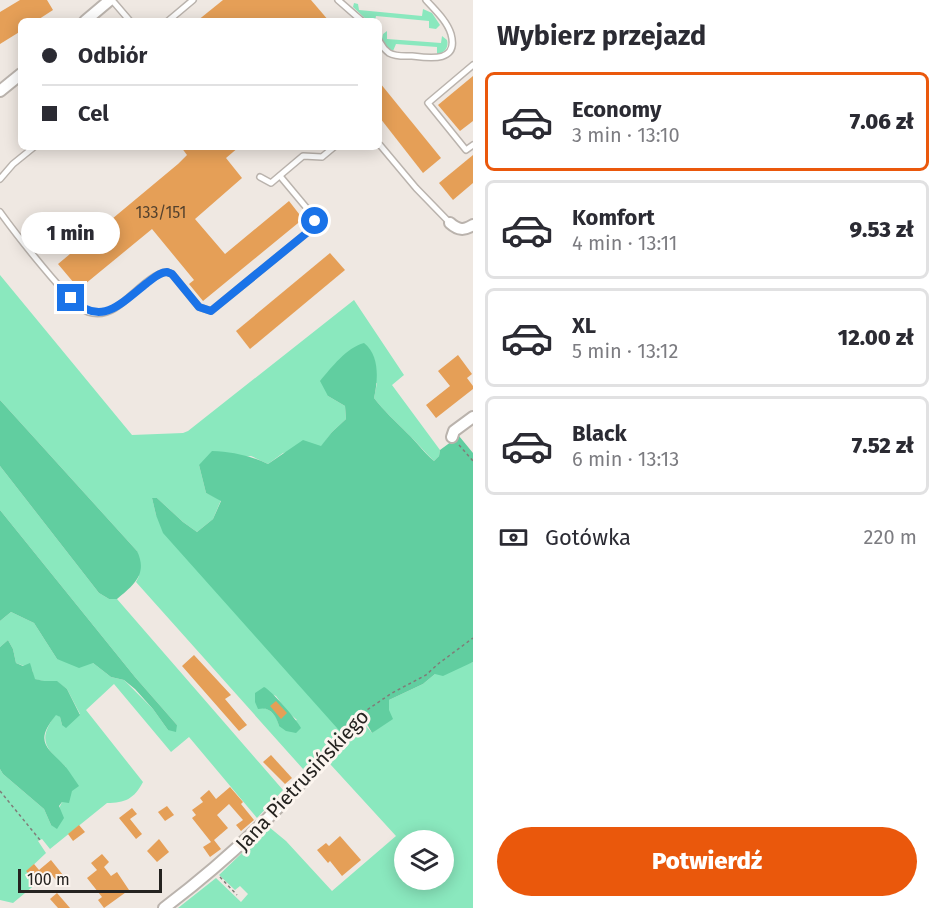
<!DOCTYPE html>
<html lang="pl">
<meta charset="utf-8">
<style>
:root{--surface:#fff;--page:#f2f2f3;--text:#2b2b33;--muted:#7c7c81;--line:#e1e1e2;--accent:#ea580c}
body{margin:0;font-family:"Fira Sans",sans-serif;background:var(--page);color:var(--text);height:100vh;display:flex;flex-direction:column;font-size:22px;white-space:nowrap}
*{box-sizing:border-box;margin:0}
p{font-size:20px;color:var(--muted)}
.icon{flex:none;width:33px;height:33px;fill:none;stroke:currentColor;stroke-width:2;stroke-linecap:round;stroke-linejoin:round}
.map{position:relative;flex:1;overflow:hidden}
.panel{display:flex;flex-direction:column;background:var(--surface);width:468px}
.panel>*{flex:none}
.hud{position:absolute;left:18px;top:18px;width:364px;height:132px;border-radius:9px;box-shadow:0 3px 15px #0003;display:grid;align-content:center;height:132px;padding:0 24px;background:var(--surface)}
.fabs{position:absolute;left:394px;top:830px;display:grid;gap:12px}
.fabs a{display:grid;place-items:center;width:60px;height:60px;border-radius:50%;background:var(--surface);box-shadow:0 3px 15px #0003;font-size:30px}
.scale{position:absolute;left:18px;bottom:15px;width:144px;box-sizing:border-box;padding-left:6px;border:3px solid #252320;border-top:0;font-size:16px;line-height:21px;white-space:nowrap;color:#252320;-webkit-text-stroke:4px #fcf5ef;paint-order:stroke}
.end{position:absolute;width:27px;height:27px;margin:-14px;border:8px solid #1a73e8;background:#fff;box-shadow:0 0 0 3px #fff}
.from{border-radius:50%}
.bubble{position:absolute;height:42px;border-radius:21px;background:var(--surface);box-shadow:0 3px 15px #0003;font-size:20px;font-weight:800;line-height:42px;text-align:center}
.hud b{display:flex;align-items:center;gap:21px;height:57px;font-size:22px}
.hud b+b{border-top:2px solid var(--line)}
.hud i{width:15px;height:15px;background:var(--text)}
ul{padding:0;list-style:none}
li{display:flex;align-items:center;gap:18px;height:99px;margin:0 12px 9px;padding:0 12px;border:3px solid var(--line);border-radius:9px}
li div{flex:1}
li b{display:block;font-size:22px}
li em{font-style:normal;font-weight:800}
li.active{border-color:var(--accent)}
li>.icon{width:54px;height:54px;stroke-width:1.5}
h2{padding:0 24px;font-size:27px;line-height:72px}
.pay{display:flex;align-items:center;gap:15px;height:66px;padding:0 24px;font-size:22px}
.pay p{margin-inline-start:auto}
.cta{display:flex;gap:12px;margin-top:auto;padding:12px 24px}
.cta a{flex:1;height:69px;border-radius:36px;background:var(--accent);color:#fff;font-size:24px;font-weight:800;line-height:69px;text-align:center}
main{display:flex;flex:1;min-height:0}
.map>svg:first-child{display:block}
.green{fill:#8ae8be;fill-rule:evenodd}
.forest{fill:#61cea0}
.building{fill:#e59f57}
.lines{fill:none;stroke-linecap:round;stroke-linejoin:round}
.service-casing{stroke:#bab3ad;stroke-width:8}
.minor-casing{stroke:#bab3ad;stroke-width:14}
.path{stroke:#807c78;stroke-width:1.5;stroke-dasharray:3 3;stroke-linecap:butt}
.service{stroke:#fff;stroke-width:5}
.minor{stroke:#fff;stroke-width:10}
.route{stroke:#1a73e8;stroke-width:8}
.labels{text-anchor:middle;dominant-baseline:central;stroke-width:6;stroke-linejoin:round;paint-order:stroke}
.number-label{font-size:16px;fill:#55422e}
.street-label{font-size:20px;fill:#252320;stroke:#fcf5ef}
</style>
<main>
<div class="map">
<svg width="473" height="908" viewBox="0 0 473 908">
<rect width="100%" height="100%" fill="#efe8e2"/>
<g class="green">
<path d="M354 3 358 4 359 10 422 16 423 9 432 13 440 25 436 29 429 28V21L376 16 375 21H368L353 7Z"/>
<path d="M387 31V39L441 43 442 36 447 40C449 47 445 53 437 54V47L396 44 393 51 388 48 382 39 383 34Z"/>
<path d="M0 275 132 435 183 433 188 431 354 300 404 375 392 385 440 450 439 456 434 461C424 452 417 442 407 433 395 421 384 411 374 398L377 383 328 396 345 406 346 419 332 432 321 447 283 453 268 464 251 456 199 465 206 493 221 500 213 519 197 532 183 522 157 498H152L156 515 345 736 364 717 366 726 372 733C383 725 389 714 389 700L423 684 435 674 473 662V908H178L216 878 241 902 248 894 240 886 235 890 219 875 269 827 286 841 332 891 396 836 320 753 303 769 136 582 139 576 137 551 0 400ZM261 690 276 696 287 711 297 720 279 726C277 717 273 711 264 708ZM405 840H444V879H405Z"/>
<path d="M0 466 99 593 109 599H117L283 790 257 818 189 737 171 752 114 684 86 710 143 782C134 799 125 803 107 803L50 849 42 839 38 841 46 853 27 871 37 883 13 903 0 900V769L3 774 44 809 51 825 62 802 66 767C45 748 37 740 56 714L60 717 62 725 80 714 67 689 56 681H43L34 679 32 669 16 663 13 649 8 640 0 647V621L11 612 34 623 57 659 93 663 111 677 124 680 153 709 168 730 177 725 135 677 0 510Z"/>
</g>
<g class="forest">
<path d="M364 343C380 355 378 381 374 398 384 411 395 421 407 433 417 442 423 452 434 461L439 456 440 450 459 436 473 453V662L443 676 435 674 423 684 389 700V710L393 719 372 733 363 717 345 737 163 533 156 515 152 498H157L183 522 197 532 213 519 221 501 206 493 199 465 212 451C232 452 249 455 268 464L303 440 321 446 332 432 346 419 345 406 328 396 320 381C332 367 346 348 364 343Z"/>
<path d="M0 400 137 551C148 574 134 585 117 599H109L99 593 0 466Z"/>
<path d="M0 510 135 677 177 725 176 732 168 730 153 709 135 689 124 680 111 677 93 663 79 668 57 659 34 623 11 612 0 621Z"/>
<path d="M8 640 13 649 16 663 23 666 30 663 35 679 44 681H57L67 689 80 715 66 728 62 725 60 717 56 715C35 741 45 746 65 766 70 772 74 779 79 786L72 791 69 803 62 802 59 806 64 818 57 829 51 825 44 809 3 774 0 769V647Z"/>
<path d="M264 687C271 690 297 720 301 728L296 733 286 731 279 726C276 715 270 706 258 709L255 702V693Z"/>
</g>
<g class="building">
<path d="M20 0H47L53 10 36 21H21V31L0 44V12Z"/>
<path d="M223 0H311L329 21H197Z"/>
<path d="M473 76V121L460 131 438 105Z"/>
<path d="M380 83 441 158 423 173 380 118Z"/>
<path d="M181 147H239L226 158 242 178 195 219 225 254 289 201 303 219 203 301 189 284 194 280 152 229 79 289 58 264 178 164 187 155Z"/>
<path d="M473 155V183L453 200 439 183Z"/>
<path d="M330 253 345 270 250 349 236 331Z"/>
<path d="M458 355 472 374 467 378 473 386V389L436 418 426 405 450 386 438 371Z"/>
<path d="M194 655 231 695 225 699 247 725 239 731 182 666Z"/>
<path d="M276 701 287 713 281 719 270 706Z"/>
<path d="M271 755 292 778 285 784 263 762Z"/>
<path d="M230 787 243 802 241 804 254 820 241 831 236 825 243 820 229 804 217 815 228 828 214 840 221 849 210 857 203 847 211 842 192 818 196 815 192 810 203 802 200 798 209 790 216 799Z"/>
<path d="M167 806 174 815 165 821 158 812Z"/>
<path d="M132 808 137 814 130 819 142 834 136 839 119 818Z"/>
<path d="M79 825 85 832 73 841 68 834Z"/>
<path d="M340 836 361 860 342 876 330 861 328 863 317 850 326 843 329 846Z"/>
<path d="M159 839 169 852 157 862 147 851Z"/>
<path d="M102 854 109 862 104 867 111 876 117 872 129 890 104 908 98 900 102 897 87 878 97 870 91 863Z"/>
<path d="M51 860 67 880 60 885 52 875 40 886 26 871 34 864 39 870Z"/>
<path d="M57 893 70 908H58L50 899Z"/>
</g>
<g class="lines">
<g class="service-casing">
<g id="service">
<path d="M112 0 130 21"/>
<path d="M338 0 362 21"/>
<path d="M168 21 193 0"/>
<path d="M380 42C382 46 385 50 389 53 396 57 405 56 412 56 429 58 459 63 451 34 447 21 435 10 426 0"/>
<path d="M473 65 428 103 466 150 473 145"/>
<path d="M380 145 416 188 450 223"/>
<path d="M260 177 271 183 303 156 322 157 334 147"/>
<path d="M0 179 13 164 34 147"/>
<path d="M0 212C13 230 71 306 88 312 97 315 107 313 115 308 129 300 151 273 167 272L172 274 199 307 211 311 309 231 315 221 310 212 280 176"/>
</g>
</g>
<g class="minor-casing">
<g id="minor">
<path d="M85 21 110 0"/>
<path d="M0 91 21 74"/>
<path d="M450 223C458 230 464 231 473 225"/>
<path d="M452 437 454 431 473 417"/>
<path d="M164 908C221 865 271 819 317 765"/>
</g>
</g>
<g class="path">
<path d="M459 445 473 461"/>
<path d="M323 758 361 714 392 693 426 675 438 664 473 638"/>
<path d="M0 791 40 840"/>
<path d="M220 877 237 895"/>
</g>
<use href="#service" class="service"/>
<use href="#minor" class="minor"/>
</g>
<g class="lines">
<path class="route" d="M71 298C101 328 120 304 147 283 153 279 159 272 167 272L172 274 199 307 211 311 309 231 315 221"/>
</g>
<g class="labels">
<g class="number-label">
<text x="161" y="212">133/151</text>
</g>
<g class="street-label">
<text transform="translate(302 780) rotate(-47)">Jana Pietrusińskiego</text>
</g>
</g>
</svg>
<div class="fabs">
<a><svg class="icon" aria-label="layers" viewBox="0 0 24 24"><path d="M12 4l9 5-9 5-9-5zM3 14l9 5 9-5"/></svg></a>
</div>
<div class="scale">100 m</div>
<i class="end from" style="left:315px;top:221px"></i>
<i class="end" style="left:71px;top:298px"></i>
<div class="bubble" style="left:21px;top:212px;width:99px">1 min</div>
<div class="hud">
<b><i class="from"></i>Odbiór</b>
<b><i></i>Cel</b>
</div>
</div>
<section class="panel">
<h2>Wybierz przejazd</h2>
<ul>
<li class="active"><svg class="icon" aria-label="car" viewBox="0 0 24 24"><path d="M5 17H2v-5l4-1 3-4h7l3 4 3 1v5h-3M9 17h6M6 11h13"/><circle cx="7" cy="17" r="2"/><circle cx="17" cy="17" r="2"/></svg><div><b>Economy</b><p>3 min · 13:10</p></div><em>7.06 zł</em></li>
<li><svg class="icon" aria-label="car" viewBox="0 0 24 24"><path d="M5 17H2v-5l4-1 3-4h7l3 4 3 1v5h-3M9 17h6M6 11h13"/><circle cx="7" cy="17" r="2"/><circle cx="17" cy="17" r="2"/></svg><div><b>Komfort</b><p>4 min · 13:11</p></div><em>9.53 zł</em></li>
<li><svg class="icon" aria-label="car" viewBox="0 0 24 24"><path d="M5 17H2v-5l4-1 3-4h7l3 4 3 1v5h-3M9 17h6M6 11h13"/><circle cx="7" cy="17" r="2"/><circle cx="17" cy="17" r="2"/></svg><div><b>XL</b><p>5 min · 13:12</p></div><em>12.00 zł</em></li>
<li><svg class="icon" aria-label="car" viewBox="0 0 24 24"><path d="M5 17H2v-5l4-1 3-4h7l3 4 3 1v5h-3M9 17h6M6 11h13"/><circle cx="7" cy="17" r="2"/><circle cx="17" cy="17" r="2"/></svg><div><b>Black</b><p>6 min · 13:13</p></div><em>7.52 zł</em></li>
</ul>
<div class="pay"><svg class="icon" aria-label="cash" viewBox="0 0 24 24"><path d="M3 7h18v10H3z"/><circle cx="12" cy="12" r="2"/></svg>Gotówka<p>220 m</p></div>
<div class="cta"><a>Potwierdź</a></div>
</section>
</main>
